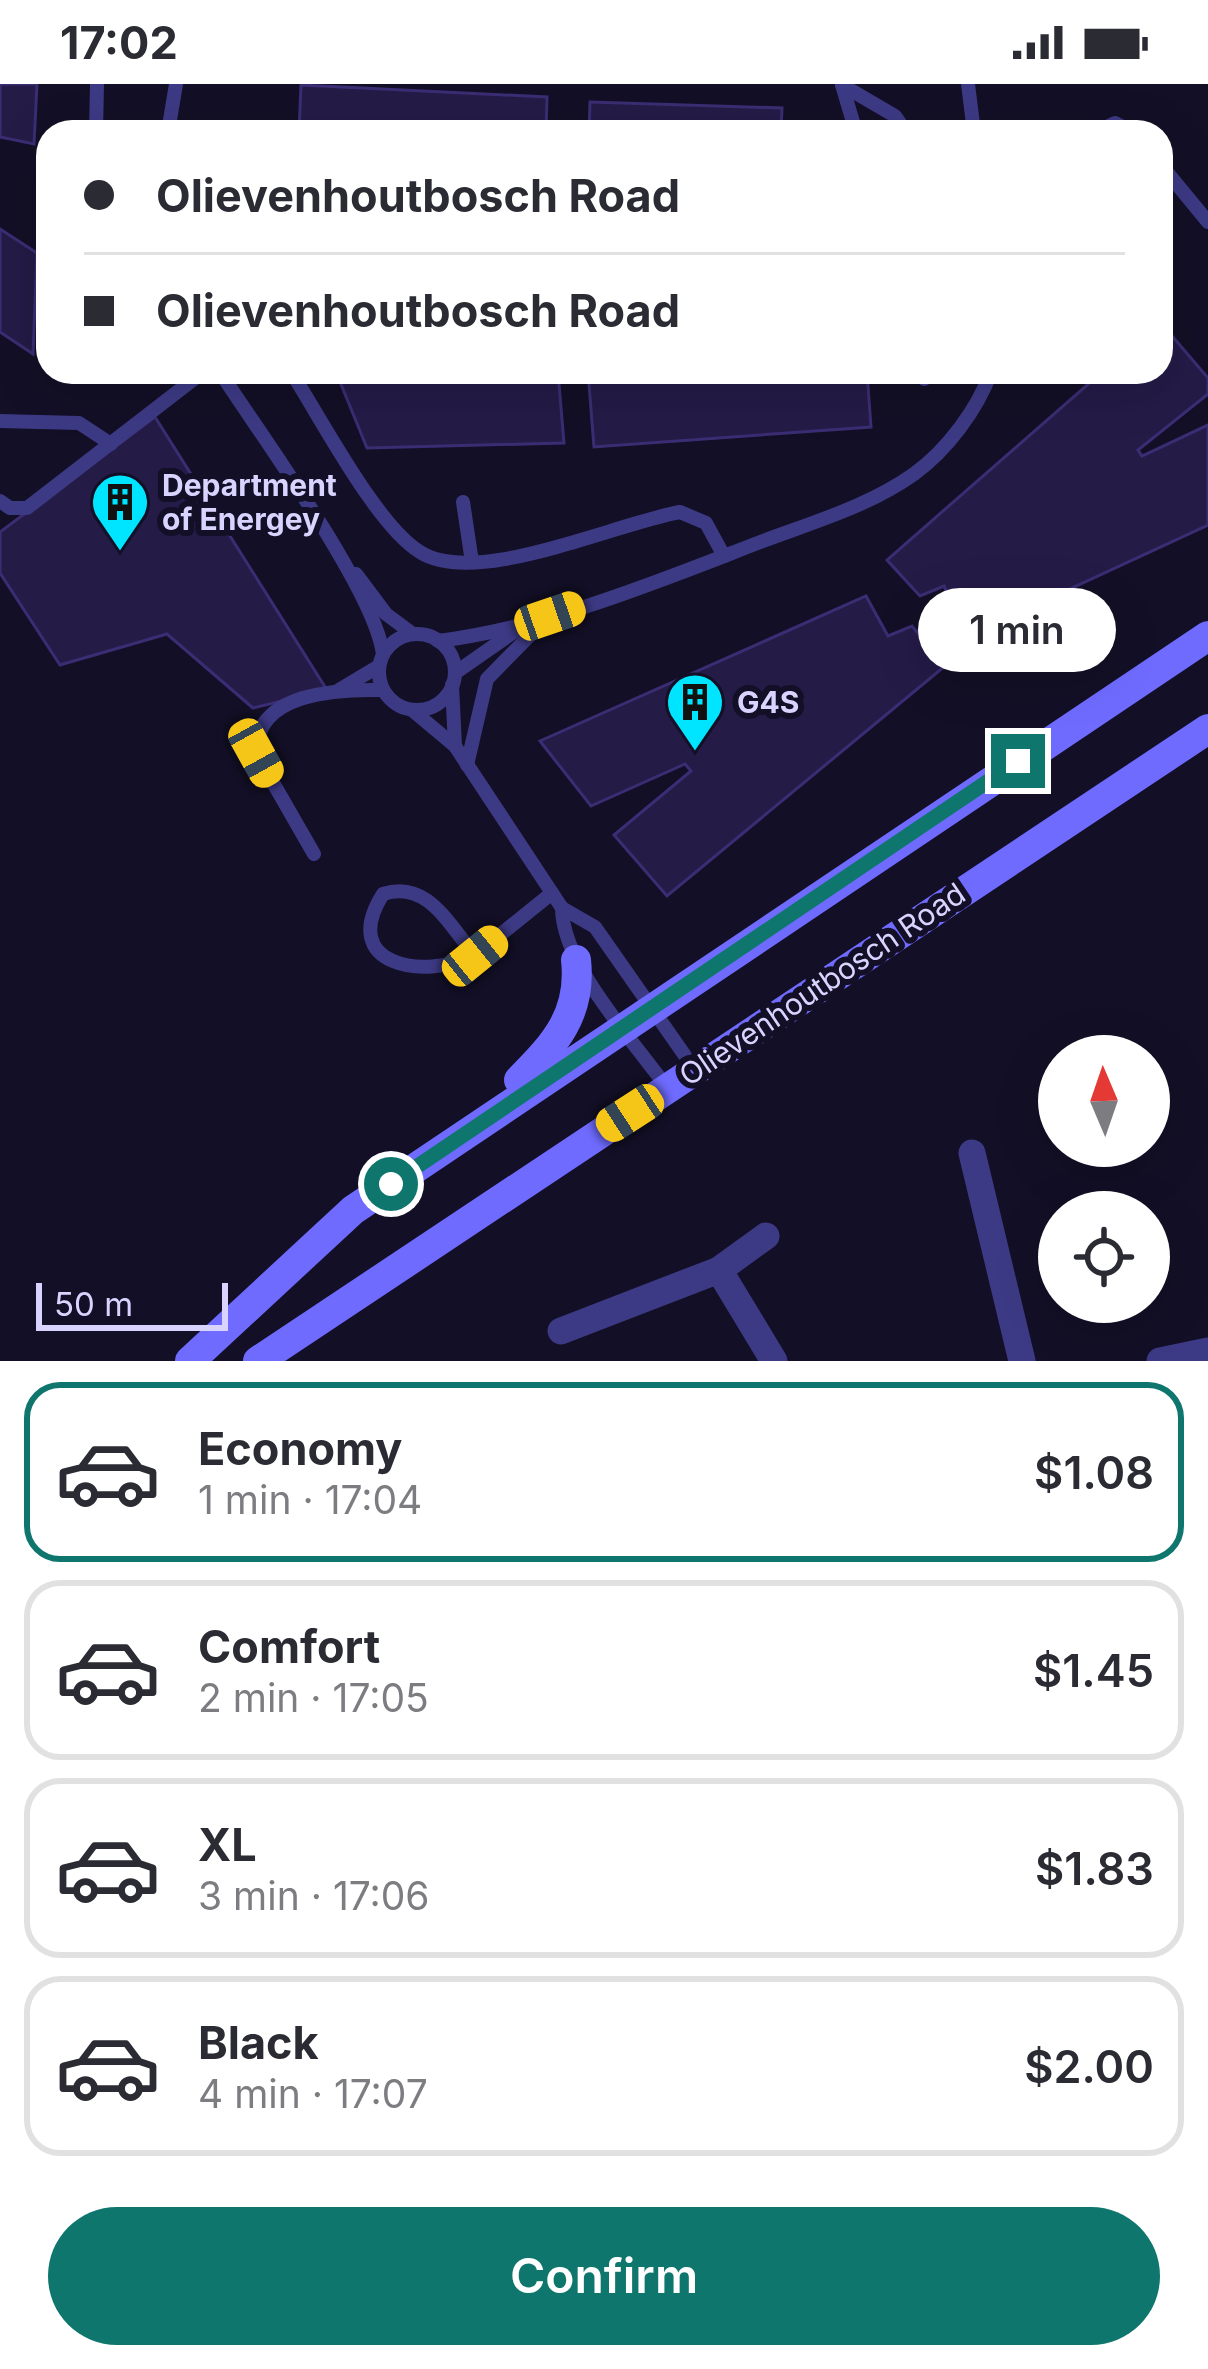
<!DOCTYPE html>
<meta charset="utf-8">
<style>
:root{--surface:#fff;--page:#f2f2f3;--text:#2b2b33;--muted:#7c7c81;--line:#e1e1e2;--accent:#0f766e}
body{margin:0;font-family:Inter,sans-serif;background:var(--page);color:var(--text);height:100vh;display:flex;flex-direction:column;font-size:45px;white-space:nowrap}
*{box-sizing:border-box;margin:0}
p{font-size:39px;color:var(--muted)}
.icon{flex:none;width:66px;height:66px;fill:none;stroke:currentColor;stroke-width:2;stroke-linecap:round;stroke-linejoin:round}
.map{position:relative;height:1277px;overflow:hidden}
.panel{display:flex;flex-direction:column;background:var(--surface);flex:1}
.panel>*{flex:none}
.hud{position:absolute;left:36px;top:36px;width:1137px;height:264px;border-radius:36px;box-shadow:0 12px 48px #0002;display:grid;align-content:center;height:264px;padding:0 48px;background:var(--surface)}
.needle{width:78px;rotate:358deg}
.fabs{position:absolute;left:1038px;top:951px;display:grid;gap:24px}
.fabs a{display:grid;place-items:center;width:132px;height:132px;border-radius:50%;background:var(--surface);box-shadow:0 12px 48px #0002;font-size:60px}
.scale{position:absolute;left:36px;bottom:30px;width:192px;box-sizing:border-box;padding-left:12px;border:6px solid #d9d4ff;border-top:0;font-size:33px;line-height:42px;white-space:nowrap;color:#d9d4ff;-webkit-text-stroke:9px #130f26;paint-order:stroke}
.end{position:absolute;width:54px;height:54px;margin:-27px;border:15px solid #0f766e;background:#fff;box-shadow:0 0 0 6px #fff}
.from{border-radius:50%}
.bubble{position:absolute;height:84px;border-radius:42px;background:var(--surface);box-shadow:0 12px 48px #0002;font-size:39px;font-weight:600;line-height:84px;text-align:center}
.car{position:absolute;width:36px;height:72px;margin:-36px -18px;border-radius:15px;box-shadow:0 0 9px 3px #0007;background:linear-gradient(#f5c518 24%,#345 0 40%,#f5c518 0 76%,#345 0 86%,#f5c518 0)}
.hud b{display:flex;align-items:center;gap:42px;height:114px;font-size:45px}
.hud b+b{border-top:3px solid var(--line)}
.hud i{width:30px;height:30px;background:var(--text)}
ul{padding:21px 0 0;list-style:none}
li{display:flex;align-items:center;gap:36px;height:180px;margin:0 24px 18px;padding:0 24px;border:6px solid var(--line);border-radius:36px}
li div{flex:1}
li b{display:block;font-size:45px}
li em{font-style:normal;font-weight:600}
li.on{border-color:var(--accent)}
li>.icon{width:108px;height:108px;stroke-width:1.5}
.button{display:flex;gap:24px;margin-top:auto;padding:24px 48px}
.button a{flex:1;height:138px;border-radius:72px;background:var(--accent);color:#fff;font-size:48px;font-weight:600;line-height:138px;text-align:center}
.status{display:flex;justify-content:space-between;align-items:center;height:84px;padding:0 60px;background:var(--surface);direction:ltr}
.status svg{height:33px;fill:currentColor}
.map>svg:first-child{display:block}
.building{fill:#241b47;stroke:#3b2d73;stroke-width:3}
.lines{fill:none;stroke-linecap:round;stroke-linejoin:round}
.lane{stroke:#3d3a85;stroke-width:14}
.street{stroke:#3d3a85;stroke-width:27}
.secondary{stroke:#6f6bff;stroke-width:30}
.route{stroke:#0f766e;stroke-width:15}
.labels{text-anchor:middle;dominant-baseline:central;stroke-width:12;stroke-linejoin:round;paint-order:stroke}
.poi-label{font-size:30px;font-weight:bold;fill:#d9d4ff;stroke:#130f26;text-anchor:start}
.street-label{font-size:30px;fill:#d9d4ff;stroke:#130f26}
</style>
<div class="status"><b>17:02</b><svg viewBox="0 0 49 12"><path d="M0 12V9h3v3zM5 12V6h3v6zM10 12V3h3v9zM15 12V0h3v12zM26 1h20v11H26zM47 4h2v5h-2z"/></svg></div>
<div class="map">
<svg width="1208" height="1277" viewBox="0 0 1208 1277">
<rect width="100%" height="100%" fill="#130f26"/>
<g class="building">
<path d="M0 0H37L34 60 0 53Z"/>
<path d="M301 1 547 13 546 48H299Z"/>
<path d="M590 18 782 24 781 48H589Z"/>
<path d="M0 145 37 169 33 270 0 248Z"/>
<path d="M1161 239 1208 294V310L1138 366 1142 372 1208 341V441L968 552 944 502 920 512 887 476 1102 288H1161Z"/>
<path d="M336 288H558L564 359 367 364Z"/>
<path d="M588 288H867L871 343 594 363Z"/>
<path d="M155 333 327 606 253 624 167 550 60 581 0 489V448Z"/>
<path d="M866 512 888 552 912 542 945 582 667 812 614 751 691 687 685 680 591 722 540 657Z"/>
</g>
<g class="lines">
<g class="lane">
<path d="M968 0 974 48"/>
<path d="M842 1 895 32 906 48"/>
<path d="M842 1 856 48"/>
<path d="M96 48 97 0"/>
<path d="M168 48 176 0"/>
<path d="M1096 48 1115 39 1132 48"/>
<path d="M1161 81 1208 138"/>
<path d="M220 288C260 350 375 506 383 570"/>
<path d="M291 288C321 334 376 441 420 468 476 504 616 439 680 428L706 439 724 472"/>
<path d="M922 288 924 295"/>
<path d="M0 337 79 339 111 360"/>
<path d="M0 417 10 424H27L203 288"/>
<path d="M463 418 472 478"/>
<path d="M356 490 386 530 413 550"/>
<circle cx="417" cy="588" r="38"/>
<path d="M438 557C549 543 659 497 763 457 814 438 869 422 914 390 947 366 977 326 991 288"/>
<path d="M455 589 518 545"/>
<path d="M452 601 455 662"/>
<path d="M339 606 379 582"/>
<path d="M412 626 455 662 562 824C562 881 634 957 667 1004"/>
<path d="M467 681 487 595 542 539"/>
<path d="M314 770 256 669C255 608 338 605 383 606"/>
<path d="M562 824 595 843 695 986"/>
<path d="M475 871C423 897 338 881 383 810 428 795 449 842 475 871L552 809"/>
</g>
<g class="street">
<path d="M972 1069 1022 1277"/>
<path d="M719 1186 774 1277"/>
<path d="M561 1247 719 1186 766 1152"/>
<path d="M1160 1277 1208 1267"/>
</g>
<g class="secondary">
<path d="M519 996C555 960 582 930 576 876"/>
<path d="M190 1277 353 1126 1208 552"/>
<path d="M258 1277 1208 645"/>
</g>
</g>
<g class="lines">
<path class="route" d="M391 1100 1018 677"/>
</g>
<defs>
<g id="building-pin" transform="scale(3)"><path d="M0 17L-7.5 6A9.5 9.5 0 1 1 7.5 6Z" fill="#00e5ff" stroke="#130f26"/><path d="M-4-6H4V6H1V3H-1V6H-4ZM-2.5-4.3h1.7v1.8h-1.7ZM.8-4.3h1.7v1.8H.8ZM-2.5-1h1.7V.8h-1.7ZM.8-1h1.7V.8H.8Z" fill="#111"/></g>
</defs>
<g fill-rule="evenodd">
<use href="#building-pin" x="120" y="418"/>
<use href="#building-pin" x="695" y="618"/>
</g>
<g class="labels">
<g class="poi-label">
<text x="162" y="401">Department<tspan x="162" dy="34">of Energey</tspan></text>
<text x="737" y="618">G4S</text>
</g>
<g class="street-label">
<text transform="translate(822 900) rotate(-34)">Olievenhoutbosch Road</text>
</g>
</g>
</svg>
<div class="fabs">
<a><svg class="needle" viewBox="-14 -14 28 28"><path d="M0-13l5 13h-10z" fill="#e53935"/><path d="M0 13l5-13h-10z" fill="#7c7c81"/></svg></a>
<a><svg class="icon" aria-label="locate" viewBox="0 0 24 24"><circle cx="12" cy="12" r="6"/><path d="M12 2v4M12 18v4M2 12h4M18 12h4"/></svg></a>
</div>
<div class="scale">50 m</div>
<i class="end from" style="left:391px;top:1100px"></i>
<i class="end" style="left:1018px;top:677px"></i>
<div class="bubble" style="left:918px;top:504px;width:198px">1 min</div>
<i class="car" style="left:550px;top:532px;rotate:71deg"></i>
<i class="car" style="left:256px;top:669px;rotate:151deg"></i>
<i class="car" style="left:475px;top:872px;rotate:51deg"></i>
<i class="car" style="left:630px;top:1029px;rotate:237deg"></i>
<div class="hud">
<b><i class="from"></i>Olievenhoutbosch Road</b>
<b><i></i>Olievenhoutbosch Road</b>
</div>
</div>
<section class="panel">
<ul>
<li class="on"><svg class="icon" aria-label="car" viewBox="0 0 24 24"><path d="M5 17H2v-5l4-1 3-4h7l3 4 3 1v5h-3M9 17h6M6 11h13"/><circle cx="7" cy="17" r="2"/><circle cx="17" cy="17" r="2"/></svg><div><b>Economy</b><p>1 min · 17:04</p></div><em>$1.08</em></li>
<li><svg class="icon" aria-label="car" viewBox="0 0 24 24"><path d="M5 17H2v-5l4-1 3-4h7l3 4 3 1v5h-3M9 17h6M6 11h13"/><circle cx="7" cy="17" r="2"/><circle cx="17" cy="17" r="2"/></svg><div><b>Comfort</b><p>2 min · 17:05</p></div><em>$1.45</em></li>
<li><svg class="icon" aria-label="car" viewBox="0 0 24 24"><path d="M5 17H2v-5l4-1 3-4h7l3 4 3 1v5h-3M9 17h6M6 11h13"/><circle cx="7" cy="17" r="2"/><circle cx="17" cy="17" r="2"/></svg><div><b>XL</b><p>3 min · 17:06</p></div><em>$1.83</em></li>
<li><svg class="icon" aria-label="car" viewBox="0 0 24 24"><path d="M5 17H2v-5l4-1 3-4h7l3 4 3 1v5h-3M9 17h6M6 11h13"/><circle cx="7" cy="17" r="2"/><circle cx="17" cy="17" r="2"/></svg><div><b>Black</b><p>4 min · 17:07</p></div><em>$2.00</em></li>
</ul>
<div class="button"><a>Confirm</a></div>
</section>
